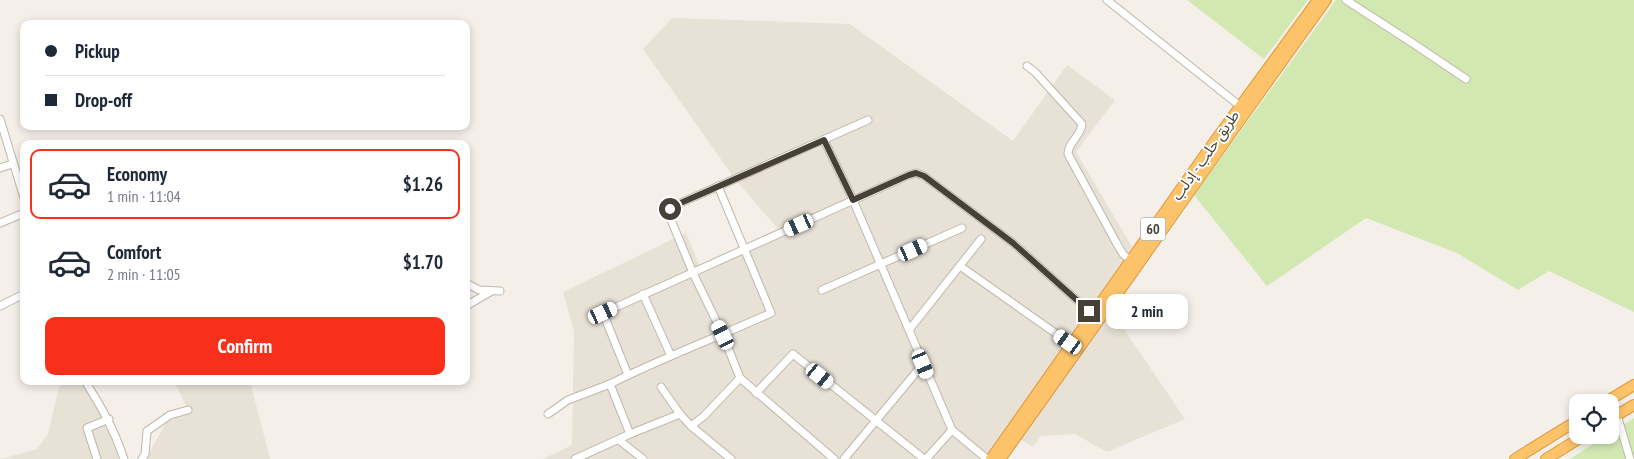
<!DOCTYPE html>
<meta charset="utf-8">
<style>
:root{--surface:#fff;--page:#f6f6f7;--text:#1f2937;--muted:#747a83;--line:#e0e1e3;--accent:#f82f1a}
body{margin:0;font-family:"PT Sans Narrow","Noto Sans Arabic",sans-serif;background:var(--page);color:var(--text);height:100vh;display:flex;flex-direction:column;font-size:19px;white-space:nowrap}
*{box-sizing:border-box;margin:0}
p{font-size:16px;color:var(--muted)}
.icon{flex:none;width:28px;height:28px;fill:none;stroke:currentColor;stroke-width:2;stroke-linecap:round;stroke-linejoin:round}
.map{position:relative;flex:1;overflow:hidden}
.sheet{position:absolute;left:20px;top:140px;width:450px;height:245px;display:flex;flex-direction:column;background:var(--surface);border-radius:10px;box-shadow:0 2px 8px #0003}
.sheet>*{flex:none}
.top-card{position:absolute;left:20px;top:20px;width:450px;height:110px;border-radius:10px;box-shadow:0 2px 8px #0003;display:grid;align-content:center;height:110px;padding:0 25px;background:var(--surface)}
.buttons{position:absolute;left:1569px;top:394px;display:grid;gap:10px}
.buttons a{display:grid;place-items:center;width:50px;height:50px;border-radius:10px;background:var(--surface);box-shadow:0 2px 8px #0003;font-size:25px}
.end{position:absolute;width:22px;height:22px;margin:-11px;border:6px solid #474036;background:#fff;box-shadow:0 0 0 2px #fff}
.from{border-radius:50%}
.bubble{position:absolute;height:35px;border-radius:10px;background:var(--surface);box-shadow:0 2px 8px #0003;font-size:16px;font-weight:600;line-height:35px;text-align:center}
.car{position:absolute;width:15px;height:30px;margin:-15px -8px;border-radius:6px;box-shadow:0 0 4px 1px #0007;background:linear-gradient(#fff 24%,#345 0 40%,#fff 0 76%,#345 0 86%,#fff 0)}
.top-card b{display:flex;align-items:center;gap:18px;height:48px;font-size:19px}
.top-card b+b{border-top:1px solid var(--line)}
.top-card i{width:12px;height:12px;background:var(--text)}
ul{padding:9px 0 0;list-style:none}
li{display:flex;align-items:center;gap:15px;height:70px;margin:0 10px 8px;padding:0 15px;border:2px solid transparent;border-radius:10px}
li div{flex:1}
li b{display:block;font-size:19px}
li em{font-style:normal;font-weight:600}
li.active{border-color:var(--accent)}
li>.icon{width:45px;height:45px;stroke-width:1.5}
.cta{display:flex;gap:10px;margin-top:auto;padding:10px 25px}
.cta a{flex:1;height:58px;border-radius:10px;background:var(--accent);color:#fff;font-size:20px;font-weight:600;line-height:58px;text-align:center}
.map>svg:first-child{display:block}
.residential{fill:#e8e1d6}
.green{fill:#d2e8b1}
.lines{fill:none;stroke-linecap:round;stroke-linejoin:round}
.minor-casing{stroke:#bfb7aa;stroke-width:9}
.highway-casing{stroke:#dd9739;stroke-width:12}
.minor{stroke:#fff;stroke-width:7}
.highway{stroke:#fdc36a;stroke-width:10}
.route{stroke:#474036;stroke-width:6}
.labels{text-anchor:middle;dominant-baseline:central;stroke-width:4;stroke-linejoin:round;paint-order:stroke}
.shield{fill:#fff;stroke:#7e7972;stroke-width:1}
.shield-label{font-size:14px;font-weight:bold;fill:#474036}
.street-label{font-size:15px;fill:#474036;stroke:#fff}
</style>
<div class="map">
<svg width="1634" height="459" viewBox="0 0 1634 459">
<rect width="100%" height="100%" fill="#f4efe8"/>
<g class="residential">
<path d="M672 18 850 24 1013 141 1067 65 1115 100 1076 152 1132 247 1100 294 1185 419 1107 452 1075 434 1041 436 1033 447 1021 440 1008 459H543L572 445 574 331 563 292 686 233 699 265 778 229 735 179 643 49Z"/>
<path d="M64 381H82L106 422 113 419 127 459H1L37 449 48 434 60 383Z"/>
<path d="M174 381H250L270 459H146L166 423 188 410Z"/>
</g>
<g class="green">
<path d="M1187 0H1308L1264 59Z"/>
<path d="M1336 0H1634V312L1549 271 1518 290 1457 253 1366 218 1267 286 1194 195Z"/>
<path d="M1634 418V459H1570L1607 435H1610V433Z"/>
</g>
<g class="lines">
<g class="minor-casing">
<g id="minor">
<path d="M1107 0 1240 106"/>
<path d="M1346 0 1414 44 1466 79"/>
<path d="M1027 66 1035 72 1082 124C1081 136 1068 142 1068 154L1117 244 1123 254 1133 263"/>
<path d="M0 119 24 198"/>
<path d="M824 140 853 200 952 430 987 459"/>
<path d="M0 168 12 164"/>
<path d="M0 223 24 213"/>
<path d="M960 266 1068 342"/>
<path d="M466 283 479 290 500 291"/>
<path d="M822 290 962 228"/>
<path d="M643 294 671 356"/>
<path d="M0 306 24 294"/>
<path d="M466 306 490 292"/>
<path d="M909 330 981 239"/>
<path d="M628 375 603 313 909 175 916 173 924 176 1013 243 1089 311"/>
<path d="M85 381C102 408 114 429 124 459"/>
<path d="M661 387 680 414 691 426 731 459"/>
<path d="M756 393 793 354 924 459"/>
<path d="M548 414 568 400 610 384"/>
<path d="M1617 415 1630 459"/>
<path d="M691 426 704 416 740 378"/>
<path d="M630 434 610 384C662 358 718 337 771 313L718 186"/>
<path d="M619 440 643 459"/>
<path d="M97 459 87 428 109 419"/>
<path d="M142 459 145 454 147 431 170 415 188 410"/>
<path d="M575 459 630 434 680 414"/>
<path d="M834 459 740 378 723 335 693 273 669 215 670 209 676 205 868 120"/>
<path d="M844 459 923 364"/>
<path d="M926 459 952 430"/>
</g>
</g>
<g class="highway-casing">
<g id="highway">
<path d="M1606 402 1634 385"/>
<path d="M1610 419 1634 405"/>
<path d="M991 459 1207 152 1318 0"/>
<path d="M1000 459C1110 306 1216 152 1326 0"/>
<path d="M1515 459 1578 420"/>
<path d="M1546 459 1585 435"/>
</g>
</g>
<use href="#minor" class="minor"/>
<use href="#highway" class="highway"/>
</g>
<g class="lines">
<path class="route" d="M670 209 676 205 824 140 853 200 909 175 916 173 924 176 1013 243 1089 311"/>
</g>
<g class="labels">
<rect class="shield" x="1140.5" y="217.5" width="25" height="23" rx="4"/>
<g class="shield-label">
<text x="1153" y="229">60</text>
</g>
<g class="street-label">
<text transform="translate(1205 155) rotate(-55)">طريق حلب - إدلب</text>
</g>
</g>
</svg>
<div class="buttons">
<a><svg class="icon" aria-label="locate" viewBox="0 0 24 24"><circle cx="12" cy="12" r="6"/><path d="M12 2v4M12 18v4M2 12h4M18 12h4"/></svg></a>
</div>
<i class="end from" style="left:670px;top:209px"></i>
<i class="end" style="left:1089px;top:311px"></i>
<div class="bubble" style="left:1106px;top:294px;width:82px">2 min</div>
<i class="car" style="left:799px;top:225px;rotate:246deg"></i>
<i class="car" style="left:913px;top:250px;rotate:66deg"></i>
<i class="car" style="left:603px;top:313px;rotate:65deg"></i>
<i class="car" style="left:723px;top:335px;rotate:334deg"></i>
<i class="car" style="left:1068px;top:342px;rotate:305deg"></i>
<i class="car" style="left:923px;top:364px;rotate:157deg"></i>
<i class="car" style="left:820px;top:376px;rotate:129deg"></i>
<div class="top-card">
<b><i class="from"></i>Pickup</b>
<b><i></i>Drop-off</b>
</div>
<section class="sheet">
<ul>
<li class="active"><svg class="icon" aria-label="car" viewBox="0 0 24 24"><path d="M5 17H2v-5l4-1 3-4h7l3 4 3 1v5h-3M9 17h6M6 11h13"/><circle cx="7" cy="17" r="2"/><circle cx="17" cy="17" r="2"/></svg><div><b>Economy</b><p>1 min · 11:04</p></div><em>$1.26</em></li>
<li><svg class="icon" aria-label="car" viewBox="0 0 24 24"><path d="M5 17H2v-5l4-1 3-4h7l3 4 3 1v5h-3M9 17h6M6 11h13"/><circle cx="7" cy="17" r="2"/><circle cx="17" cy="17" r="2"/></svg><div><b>Comfort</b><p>2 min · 11:05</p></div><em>$1.70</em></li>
</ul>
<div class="cta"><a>Confirm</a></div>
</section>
</div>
